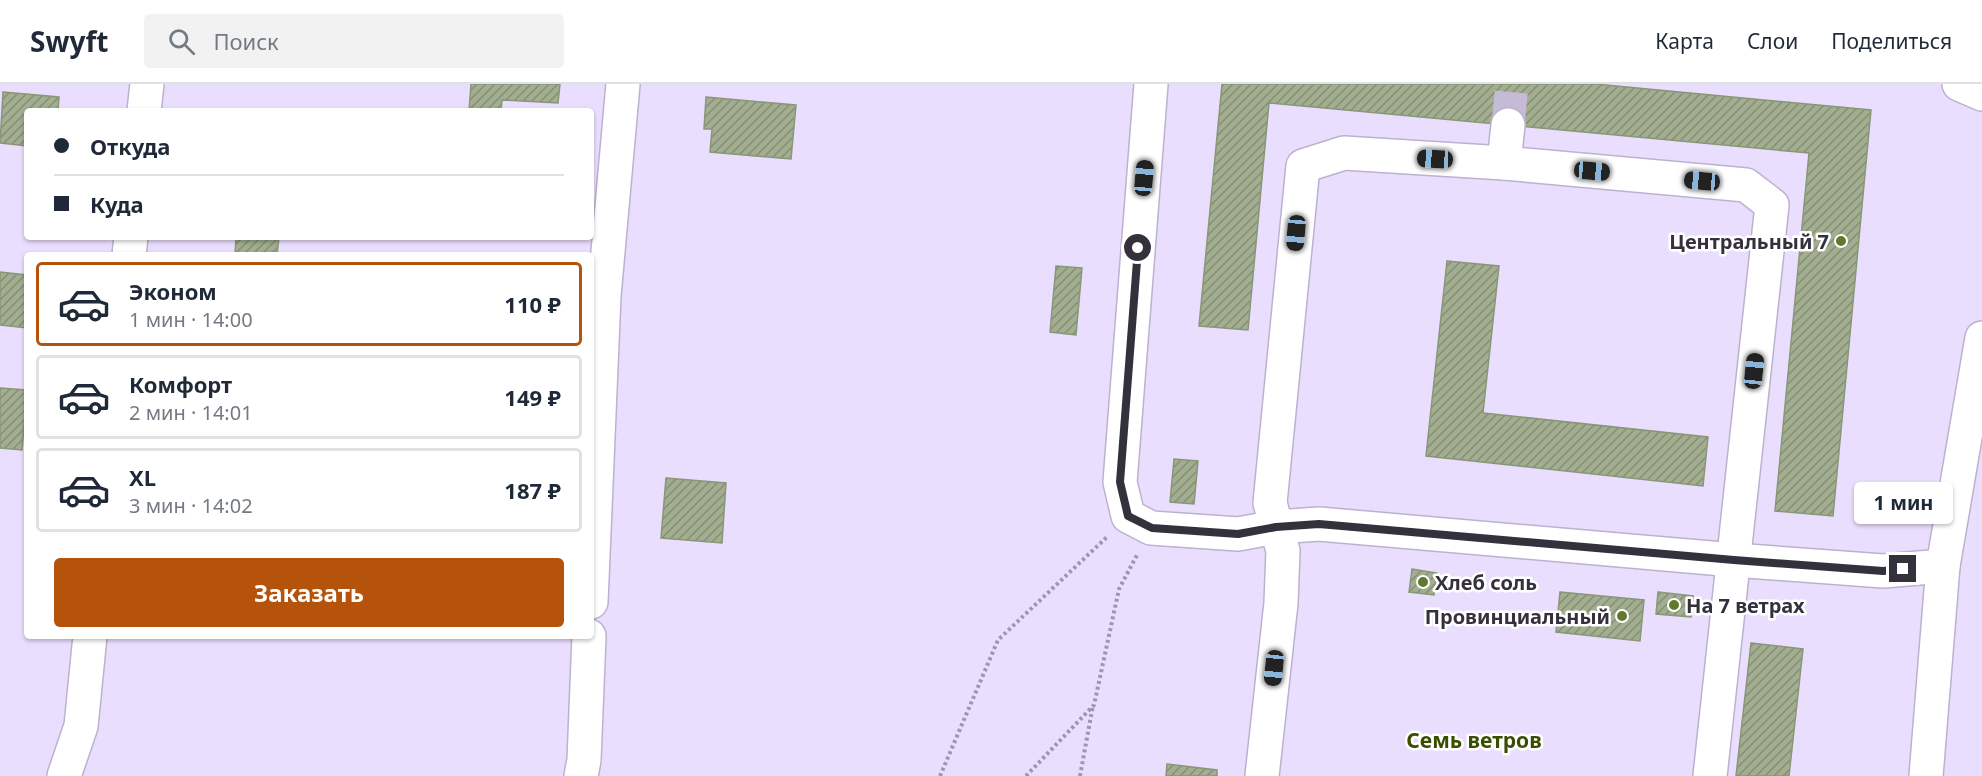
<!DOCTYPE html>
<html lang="ru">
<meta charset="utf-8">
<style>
:root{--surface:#fff;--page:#f2f2f3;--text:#1f2937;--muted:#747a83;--line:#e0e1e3;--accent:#b45309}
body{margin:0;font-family:"Noto Sans",sans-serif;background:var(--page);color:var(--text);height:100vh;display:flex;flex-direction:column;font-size:22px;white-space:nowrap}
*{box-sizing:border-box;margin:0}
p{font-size:20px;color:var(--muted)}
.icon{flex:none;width:33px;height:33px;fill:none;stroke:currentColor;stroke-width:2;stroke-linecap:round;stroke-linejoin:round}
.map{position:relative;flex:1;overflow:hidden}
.side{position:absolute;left:24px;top:168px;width:570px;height:387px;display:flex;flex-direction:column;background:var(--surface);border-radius:6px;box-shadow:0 2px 4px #0004}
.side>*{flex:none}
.banner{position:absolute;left:24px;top:24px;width:570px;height:132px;border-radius:6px;box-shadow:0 2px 4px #0004;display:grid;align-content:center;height:132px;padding:0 30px;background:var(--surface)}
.end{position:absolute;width:27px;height:27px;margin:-14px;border:8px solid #34303c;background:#fff;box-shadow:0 0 0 3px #fff}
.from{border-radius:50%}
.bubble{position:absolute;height:42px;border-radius:6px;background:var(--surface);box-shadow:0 2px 4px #0004;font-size:20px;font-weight:700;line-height:42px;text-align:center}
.car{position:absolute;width:18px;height:36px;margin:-18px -9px;border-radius:8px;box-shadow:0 0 4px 2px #0007;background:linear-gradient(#222 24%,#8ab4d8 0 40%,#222 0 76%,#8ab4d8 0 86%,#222 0)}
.banner b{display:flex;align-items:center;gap:21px;height:57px;font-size:22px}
.banner b+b{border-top:2px solid var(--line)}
.banner i{width:15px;height:15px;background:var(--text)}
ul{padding:10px 0 0;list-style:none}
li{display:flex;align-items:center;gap:18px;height:84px;margin:0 12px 9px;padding:0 18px;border:3px solid var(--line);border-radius:6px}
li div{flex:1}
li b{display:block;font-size:22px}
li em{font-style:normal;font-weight:700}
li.on{border-color:var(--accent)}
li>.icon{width:54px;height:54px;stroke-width:1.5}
.button{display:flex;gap:12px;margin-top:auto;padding:12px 30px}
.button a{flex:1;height:69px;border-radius:6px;background:var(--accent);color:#fff;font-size:24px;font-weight:700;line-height:69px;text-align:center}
header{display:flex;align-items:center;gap:36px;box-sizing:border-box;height:84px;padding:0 30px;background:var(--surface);border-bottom:2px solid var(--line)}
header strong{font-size:28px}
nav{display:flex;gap:33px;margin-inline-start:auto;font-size:21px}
.search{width:420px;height:54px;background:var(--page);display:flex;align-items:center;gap:15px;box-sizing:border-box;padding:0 21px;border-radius:6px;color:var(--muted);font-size:22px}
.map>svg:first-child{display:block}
.building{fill:url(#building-hatch);stroke:#8a9678;stroke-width:1.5}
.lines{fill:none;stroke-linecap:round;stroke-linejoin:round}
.minor-tunnel{stroke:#c6bbd7;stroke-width:33;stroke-dasharray:33 16;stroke-linecap:butt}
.minor-casing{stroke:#bdb1d0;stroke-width:36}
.path{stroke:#9e96ad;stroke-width:4;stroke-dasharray:3 3;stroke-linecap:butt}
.minor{stroke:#fff;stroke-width:33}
.route{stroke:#34303c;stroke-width:8}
.poi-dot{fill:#60792c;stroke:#fff;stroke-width:2}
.labels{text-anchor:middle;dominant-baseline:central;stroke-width:5;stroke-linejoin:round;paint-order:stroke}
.poi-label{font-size:20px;font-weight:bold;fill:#34303c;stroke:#fff;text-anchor:end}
.neighbourhood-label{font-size:21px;font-weight:bold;fill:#394e00;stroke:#fff}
</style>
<header>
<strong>Swyft</strong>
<div class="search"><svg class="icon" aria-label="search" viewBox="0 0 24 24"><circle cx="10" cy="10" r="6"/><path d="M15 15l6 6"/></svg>Поиск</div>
<nav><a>Карта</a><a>Слои</a><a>Поделиться</a></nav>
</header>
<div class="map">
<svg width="1982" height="692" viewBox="0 0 1982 692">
<defs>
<pattern id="building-hatch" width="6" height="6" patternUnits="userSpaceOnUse" patternTransform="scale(1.5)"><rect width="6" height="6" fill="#a2ae8f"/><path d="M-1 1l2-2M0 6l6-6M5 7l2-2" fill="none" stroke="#858e76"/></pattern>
</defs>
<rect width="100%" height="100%" fill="#eadefe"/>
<g class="building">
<path d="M471 0H560L558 19 502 16 501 27H469Z"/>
<path d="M1222 0H1595L1871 26 1833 432 1775 427 1809 69 1269 19 1248 246 1199 242Z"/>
<path d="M3 8 59 13 58 27H27V62L0 59Z"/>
<path d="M706 13 796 21 791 75 710 68 712 45H704Z"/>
<path d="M236 153H279L277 171H235Z"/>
<path d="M1447 177 1499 182 1483 329 1708 353 1703 402 1426 372Z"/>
<path d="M1056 182 1082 184 1076 251 1050 248Z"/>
<path d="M0 188 27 191V244L0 241Z"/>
<path d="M0 304 27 306 22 366 0 364Z"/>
<path d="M1174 375 1198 377 1194 420 1170 418Z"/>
<path d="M666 394 726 399 722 459 661 454Z"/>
<path d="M1412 485 1437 489 1434 511 1409 508Z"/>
<path d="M1560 508 1644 516 1640 557 1556 548Z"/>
<path d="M1658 508 1693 512 1691 533 1656 530Z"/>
<path d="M1751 559 1803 565 1789 692H1736Z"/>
<path d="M1167 680 1217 686V692H1166Z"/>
</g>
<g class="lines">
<path class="minor-tunnel" d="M1508 41 1512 0"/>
<g class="minor-casing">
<g id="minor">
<path d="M1151 0 1120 398 1128 432 1151 444 1238 450 1276 443 1319 440 1734 476 1883 487 1943 482"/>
<path d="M1959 0 1982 10"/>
<path d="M144 27 147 0"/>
<path d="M1504 79 1508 41"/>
<path d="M129 171 131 153"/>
<path d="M591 518 604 212 623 0"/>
<path d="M64 692 81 642 90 552"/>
<path d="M581 692 584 676 589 552"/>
<path d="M1262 692 1281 519 1283 467 1270 419 1303 82 1344 69 1504 79 1746 101 1772 121 1710 692"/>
<path d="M1926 692 1943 482 1982 254"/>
</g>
</g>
<g class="path">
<path d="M940 692 998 556 1108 452"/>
<path d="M1026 692 1094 621 1119 505 1137 471"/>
<path d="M1080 692 1093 621"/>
</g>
<use href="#minor" class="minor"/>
</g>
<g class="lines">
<path class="route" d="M1138 164 1120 398 1128 432 1152 444 1238 450 1276 443 1319 440 1734 476 1883 487 1903 485"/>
</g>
<g class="poi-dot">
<circle cx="1841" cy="157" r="6"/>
<circle cx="1423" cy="498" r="6"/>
<circle cx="1674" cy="521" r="6"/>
<circle cx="1622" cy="532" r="6"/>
</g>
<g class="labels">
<g class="poi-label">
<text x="1829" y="157">Центральный 7</text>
<text x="1435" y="498" text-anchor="start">Хлеб соль</text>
<text x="1686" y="521" text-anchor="start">На 7 ветрах</text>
<text x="1610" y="532">Провинциальный</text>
</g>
<g class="neighbourhood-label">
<text x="1474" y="656">Семь ветров</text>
</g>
</g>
</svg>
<i class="end from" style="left:1138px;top:164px"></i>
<i class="end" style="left:1903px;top:485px"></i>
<div class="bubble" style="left:1854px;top:398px;width:99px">1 мин</div>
<i class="car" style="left:1435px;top:75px;rotate:273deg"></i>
<i class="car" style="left:1592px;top:87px;rotate:95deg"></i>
<i class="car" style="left:1144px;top:94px;rotate:5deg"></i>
<i class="car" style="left:1702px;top:97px;rotate:275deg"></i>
<i class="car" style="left:1296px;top:149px;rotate:185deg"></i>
<i class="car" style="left:1754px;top:287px;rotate:6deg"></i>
<i class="car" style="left:1274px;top:584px;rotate:186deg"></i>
<div class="banner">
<b><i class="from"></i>Откуда</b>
<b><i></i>Куда</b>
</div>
<section class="side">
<ul>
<li class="on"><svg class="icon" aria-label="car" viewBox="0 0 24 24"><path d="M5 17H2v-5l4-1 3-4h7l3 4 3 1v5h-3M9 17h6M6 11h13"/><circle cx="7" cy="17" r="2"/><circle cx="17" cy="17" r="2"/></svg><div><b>Эконом</b><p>1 мин · 14:00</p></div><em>110 ₽</em></li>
<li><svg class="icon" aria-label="car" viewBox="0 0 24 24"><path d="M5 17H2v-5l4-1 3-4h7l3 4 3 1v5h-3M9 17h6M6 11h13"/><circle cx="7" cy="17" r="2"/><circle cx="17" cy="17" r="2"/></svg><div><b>Комфорт</b><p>2 мин · 14:01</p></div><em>149 ₽</em></li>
<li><svg class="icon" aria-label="car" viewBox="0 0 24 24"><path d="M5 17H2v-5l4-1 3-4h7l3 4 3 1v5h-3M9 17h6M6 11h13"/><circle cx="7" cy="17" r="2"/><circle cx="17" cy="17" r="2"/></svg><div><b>XL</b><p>3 мин · 14:02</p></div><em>187 ₽</em></li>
</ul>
<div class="button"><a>Заказать</a></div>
</section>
</div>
